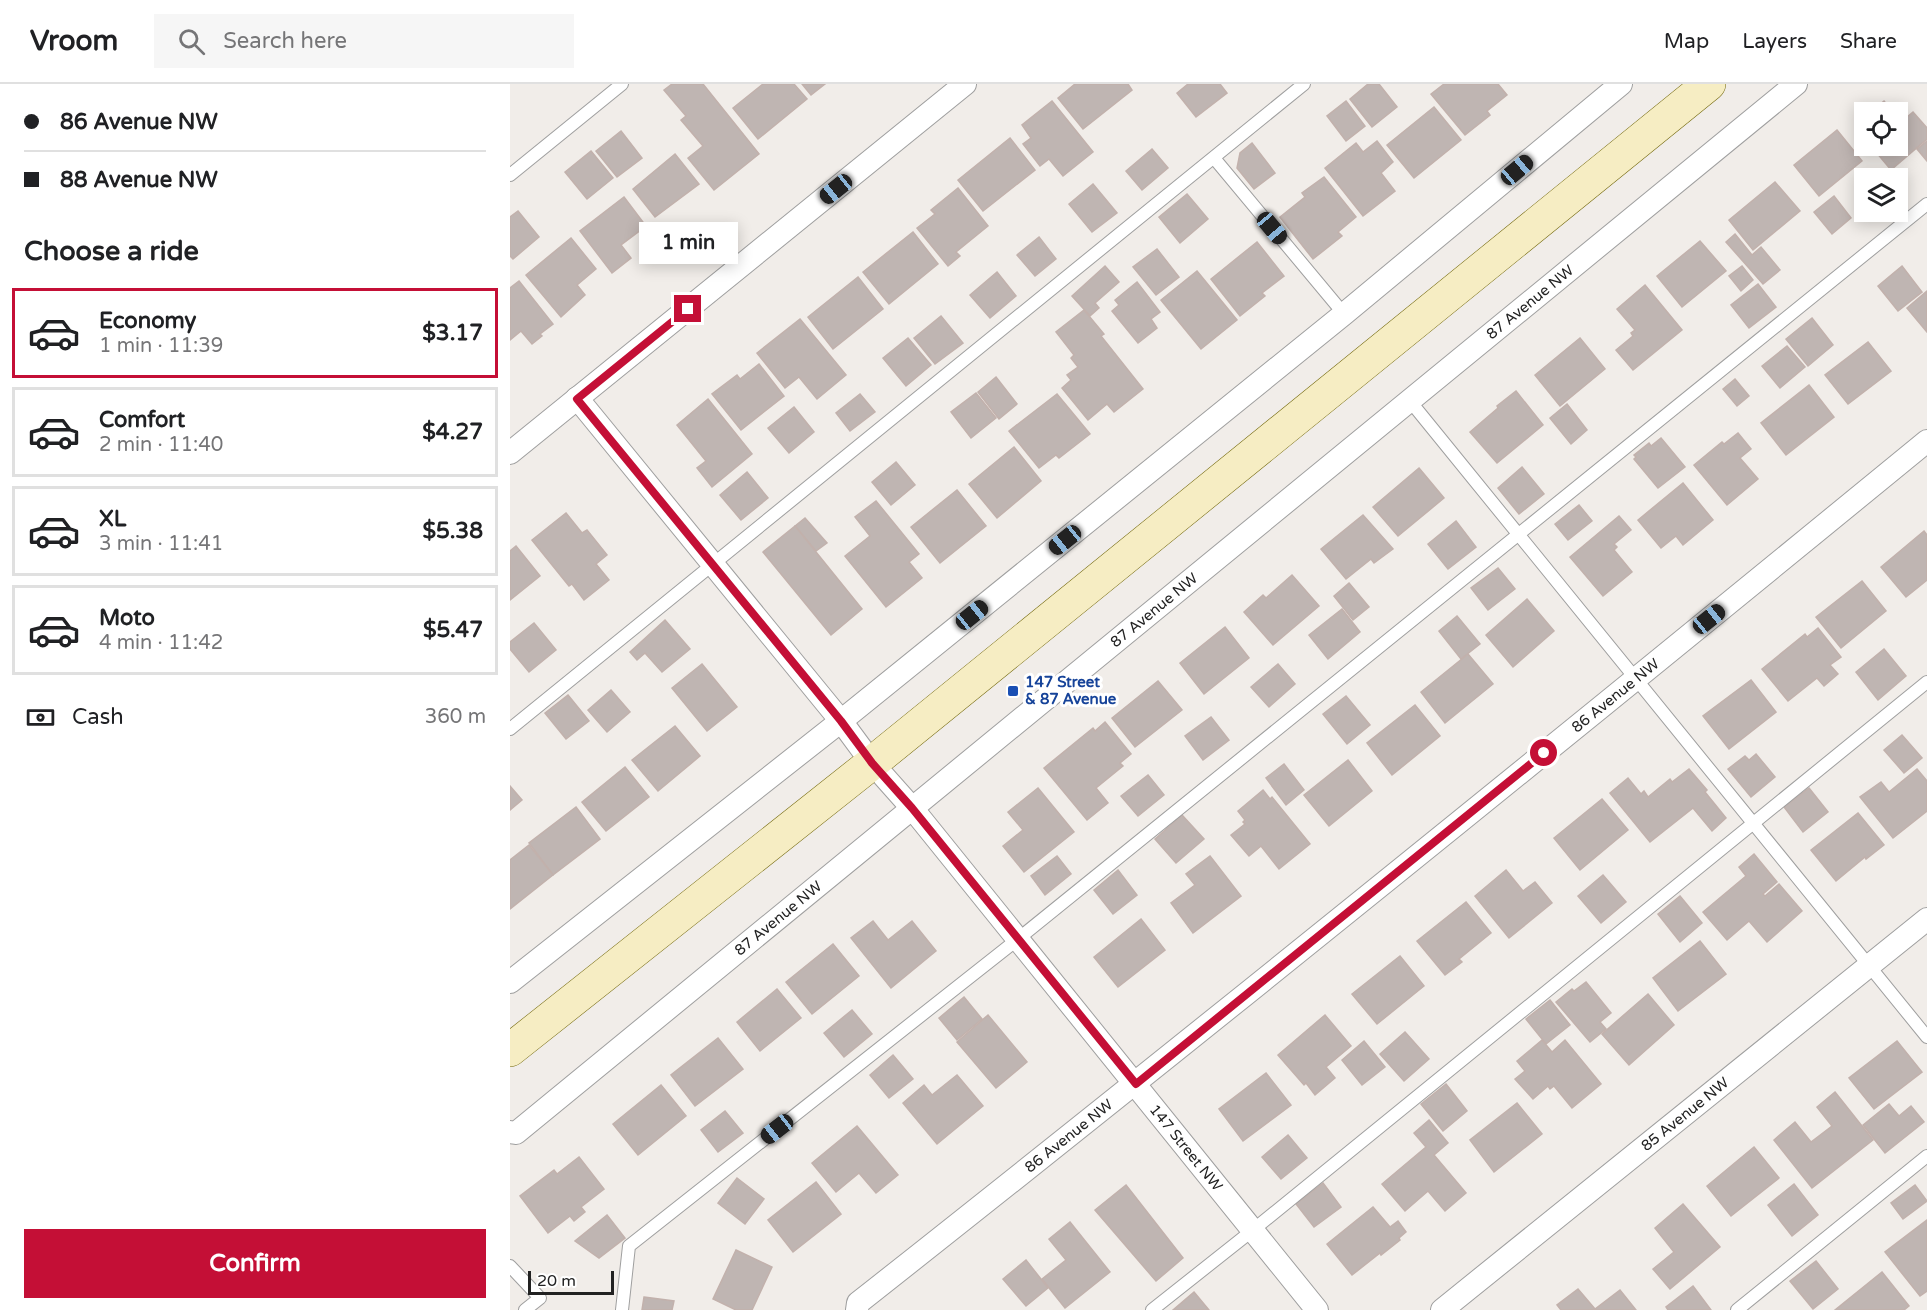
<!DOCTYPE html>
<meta charset="utf-8">
<style>
:root{--surface:#fff;--page:#f6f6f6;--text:#202124;--muted:#757577;--line:#e0e0e0;--accent:#c40f36}
body{margin:0;font-family:"Varela Round",sans-serif;background:var(--page);color:var(--text);height:100vh;display:flex;flex-direction:column;font-size:22px;white-space:nowrap}
*{box-sizing:border-box;margin:0}
p{font-size:20px;color:var(--muted)}
.icon{flex:none;width:33px;height:33px;fill:none;stroke:currentColor;stroke-width:2;stroke-linecap:round;stroke-linejoin:round}
.map{position:relative;flex:1;overflow:hidden}
.sheet{display:flex;flex-direction:column;background:var(--surface);width:510px}
.sheet>*{flex:none}
.banner{display:grid;align-content:center;height:132px;padding:0 24px;background:var(--surface)}
.buttons{position:absolute;left:1344px;top:18px;display:grid;gap:12px}
.buttons a{display:grid;place-items:center;width:54px;height:54px;border-radius:0px;background:var(--surface);box-shadow:0 3px 15px #0003;font-size:30px}
.scale{position:absolute;left:18px;bottom:15px;width:86px;box-sizing:border-box;padding-left:6px;border:3px solid #222;border-top:0;font-size:16px;line-height:21px;white-space:nowrap;color:#222;-webkit-text-stroke:4px #fff;paint-order:stroke}
.end{position:absolute;width:27px;height:27px;margin:-14px;border:8px solid #c40f36;background:#fff;box-shadow:0 0 0 3px #fff}
.from{border-radius:50%}
.bubble{position:absolute;height:42px;border-radius:0px;background:var(--surface);box-shadow:0 3px 15px #0003;font-size:20px;font-weight:800;line-height:42px;text-align:center}
.car{position:absolute;width:18px;height:36px;margin:-18px -9px;border-radius:8px;box-shadow:0 0 4px 2px #0007;background:linear-gradient(#222 24%,#8ab4d8 0 40%,#222 0 76%,#8ab4d8 0 86%,#222 0)}
.banner b{display:flex;align-items:center;gap:21px;height:57px;font-size:22px}
.banner b+b{border-top:2px solid var(--line)}
.banner i{width:15px;height:15px;background:var(--text)}
ul{padding:0;list-style:none}
li{display:flex;align-items:center;gap:18px;height:90px;margin:0 12px 9px;padding:0 12px;border:3px solid var(--line);border-radius:0px}
li div{flex:1}
li b{display:block;font-size:22px}
li em{font-style:normal;font-weight:800}
li.on{border-color:var(--accent)}
li>.icon{width:54px;height:54px;stroke-width:1.5}
h2{padding:0 24px;font-size:27px;line-height:72px}
.pay{display:flex;align-items:center;gap:15px;height:66px;padding:0 24px;font-size:22px}
.pay p{margin-inline-start:auto}
.cta{display:flex;gap:12px;margin-top:auto;padding:12px 24px}
.cta a{flex:1;height:69px;border-radius:0px;background:var(--accent);color:#fff;font-size:24px;font-weight:800;line-height:69px;text-align:center}
header{display:flex;align-items:center;gap:36px;box-sizing:border-box;height:84px;padding:0 30px;background:var(--surface);border-bottom:2px solid var(--line)}
header strong{font-size:28px}
nav{display:flex;gap:33px;margin-inline-start:auto;font-size:21px}
.search{width:420px;height:54px;background:var(--page);display:flex;align-items:center;gap:15px;box-sizing:border-box;padding:0 21px;border-radius:0px;color:var(--muted);font-size:22px}
main{display:flex;flex:1;min-height:0}
.map>svg:first-child{display:block}
.building{fill:#bfb5b2;stroke:#c2b1ac;stroke-width:1.5}
.lines{fill:none;stroke-linecap:round;stroke-linejoin:round}
.service-casing{stroke:#9f9f9f;stroke-width:14}
.minor-casing{stroke:#9f9f9f;stroke-width:24}
.secondary-casing{stroke:#74690e;stroke-width:34}
.service{stroke:#fff;stroke-width:12}
.minor{stroke:#fff;stroke-width:22}
.secondary{stroke:#f6edc3;stroke-width:33}
.route{stroke:#c40f36;stroke-width:8}
.transit-dot{fill:#1a4fb4;stroke:#fff;stroke-width:2}
.labels{text-anchor:middle;dominant-baseline:central;stroke-width:6;stroke-linejoin:round;paint-order:stroke}
.street-label{font-size:15px;fill:#222;stroke:#fff}
.transit-label{font-size:15px;font-weight:bold;fill:#164399;stroke:#fff;text-anchor:start}
</style>
<header>
<strong>Vroom</strong>
<div class="search"><svg class="icon" aria-label="search" viewBox="0 0 24 24"><circle cx="10" cy="10" r="6"/><path d="M15 15l6 6"/></svg>Search here</div>
<nav><a>Map</a><a>Layers</a><a>Share</a></nav>
</header>
<main>
<section class="sheet">
<div class="banner">
<b><i class="from"></i>86 Avenue NW</b>
<b><i></i>88 Avenue NW</b>
</div>
<h2>Choose a ride</h2>
<ul>
<li class="on"><svg class="icon" aria-label="car" viewBox="0 0 24 24"><path d="M5 17H2v-5l4-1 3-4h7l3 4 3 1v5h-3M9 17h6M6 11h13"/><circle cx="7" cy="17" r="2"/><circle cx="17" cy="17" r="2"/></svg><div><b>Economy</b><p>1 min · 11:39</p></div><em>$3.17</em></li>
<li><svg class="icon" aria-label="car" viewBox="0 0 24 24"><path d="M5 17H2v-5l4-1 3-4h7l3 4 3 1v5h-3M9 17h6M6 11h13"/><circle cx="7" cy="17" r="2"/><circle cx="17" cy="17" r="2"/></svg><div><b>Comfort</b><p>2 min · 11:40</p></div><em>$4.27</em></li>
<li><svg class="icon" aria-label="car" viewBox="0 0 24 24"><path d="M5 17H2v-5l4-1 3-4h7l3 4 3 1v5h-3M9 17h6M6 11h13"/><circle cx="7" cy="17" r="2"/><circle cx="17" cy="17" r="2"/></svg><div><b>XL</b><p>3 min · 11:41</p></div><em>$5.38</em></li>
<li><svg class="icon" aria-label="car" viewBox="0 0 24 24"><path d="M5 17H2v-5l4-1 3-4h7l3 4 3 1v5h-3M9 17h6M6 11h13"/><circle cx="7" cy="17" r="2"/><circle cx="17" cy="17" r="2"/></svg><div><b>Moto</b><p>4 min · 11:42</p></div><em>$5.47</em></li>
</ul>
<div class="pay"><svg class="icon" aria-label="cash" viewBox="0 0 24 24"><path d="M3 7h18v10H3z"/><circle cx="12" cy="12" r="2"/></svg>Cash<p>360 m</p></div>
<div class="cta"><a>Confirm</a></div>
</section>
<div class="map">
<svg width="1417" height="1226" viewBox="0 0 1417 1226">
<rect width="100%" height="100%" fill="#f1ede9"/>
<g class="building">
<path d="M162 0H193L249 70 204 106 178 74 193 62 171 36 176 32 154 6Z"/>
<path d="M253 0H284L297 15 248 55 223 24Z"/>
<path d="M292 0H315L301 11Z"/>
<path d="M565 0H618L622 6 573 45 548 14Z"/>
<path d="M678 0H710L717 9 686 33 667 9Z"/>
<path d="M858 0H869L887 23 862 43 840 15Z"/>
<path d="M934 0H988L997 11 977 27 980 31 955 51 921 10Z"/>
<path d="M542 17 583 68 553 92 539 75 530 82 513 60 521 54 512 41Z"/>
<path d="M836 17 855 42 836 57 817 32Z"/>
<path d="M1374 17 1383 28H1361Z"/>
<path d="M924 23 951 56 904 94 877 61Z"/>
<path d="M1403 28 1417 44V55L1381 86 1361 62H1388V33L1391 38Z"/>
<path d="M1354 34V54L1345 42Z"/>
<path d="M1327 46 1352 77 1309 112 1284 81Z"/>
<path d="M111 47 132 74 107 93 86 67Z"/>
<path d="M500 54 525 86 473 127 448 96Z"/>
<path d="M867 57 883 78 871 89 885 107 853 132 815 84 846 59 853 68Z"/>
<path d="M1417 57V77L1407 65Z"/>
<path d="M742 59 765 89 744 105 727 84 730 69Z"/>
<path d="M642 65 658 84 632 106 616 87Z"/>
<path d="M81 67 103 94 77 115 55 88Z"/>
<path d="M165 70 189 100 145 133 123 105Z"/>
<path d="M814 93 846 133 828 148 832 152 803 175 770 133 795 113 792 109Z"/>
<path d="M1265 98 1290 127 1243 166 1219 136Z"/>
<path d="M583 100 607 129 582 148 559 120Z"/>
<path d="M448 104 478 142 446 168 450 172 438 182 407 144 425 130 421 126Z"/>
<path d="M677 110 698 135 670 159 649 133Z"/>
<path d="M1324 112 1341 134 1322 150 1304 128Z"/>
<path d="M114 113 136 142 111 161 121 174 102 189 70 147Z"/>
<path d="M8 127 29 153 3 175 0 172V133Z"/>
<path d="M403 148 428 180 379 220 353 188Z"/>
<path d="M1225 150 1242 171 1251 163 1270 186 1253 200 1216 158Z"/>
<path d="M529 153 546 175 525 192 507 171Z"/>
<path d="M61 154 86 185 67 201 75 211 51 233 16 191Z"/>
<path d="M1190 157 1216 187 1172 223 1147 192Z"/>
<path d="M747 158 774 192 752 209 755 212 730 232 701 195Z"/>
<path d="M647 165 669 193 646 211 623 183Z"/>
<path d="M595 182 609 198 585 219 589 224 580 232 562 212Z"/>
<path d="M1232 182 1243 196 1231 207 1219 192Z"/>
<path d="M1392 182 1412 208 1388 227 1368 202Z"/>
<path d="M687 187 727 236 691 265 651 216Z"/>
<path d="M487 188 506 212 480 234 460 211Z"/>
<path d="M348 193 373 225 323 265 298 233Z"/>
<path d="M9 197 43 240 30 250 32 252 22 260 11 247 0 256V204Z"/>
<path d="M627 198 650 228 641 235 647 244 628 259 602 227 609 221 605 216Z"/>
<path d="M1248 200 1266 223 1239 244 1221 221Z"/>
<path d="M1135 201 1172 246 1123 286 1106 266 1123 252 1121 249 1125 246 1107 225Z"/>
<path d="M1417 207V248L1397 224Z"/>
<path d="M574 226 594 250 591 252 633 305 604 328 597 320 578 336 552 304 561 296 557 291 568 283 561 274 564 271 546 248Z"/>
<path d="M431 232 453 259 425 280 404 254Z"/>
<path d="M1302 234 1323 261 1298 282 1276 255Z"/>
<path d="M290 235 336 291 307 315 289 293 275 304 247 269Z"/>
<path d="M398 254 421 281 396 302 373 274Z"/>
<path d="M1070 254 1095 285 1050 322 1025 291Z"/>
<path d="M1358 258 1381 287 1338 320 1315 291Z"/>
<path d="M1277 262 1295 283 1270 304 1252 282Z"/>
<path d="M249 280 274 312 231 346 202 310 227 291 230 295Z"/>
<path d="M486 293 507 320 489 335 468 308Z"/>
<path d="M1225 295 1239 312 1227 322 1213 305Z"/>
<path d="M1299 301 1324 333 1276 371 1251 339Z"/>
<path d="M1006 307 1033 341 987 379 960 348 988 324 987 322Z"/>
<path d="M466 309 486 334 461 354 441 328Z"/>
<path d="M350 310 365 328 340 347 326 329Z"/>
<path d="M547 310 580 350 549 374 546 371 529 384 499 347Z"/>
<path d="M198 315 242 370 202 403 187 384 196 377 167 341Z"/>
<path d="M1057 320 1077 346 1061 360 1040 334Z"/>
<path d="M284 323 304 348 279 369 258 344Z"/>
<path d="M1228 349 1241 365 1230 374 1248 395 1217 421 1184 381 1212 358 1214 360Z"/>
<path d="M1151 354 1175 383 1148 404 1124 375 1126 373 1124 371 1139 359 1141 362Z"/>
<path d="M504 363 531 397 487 434 459 400Z"/>
<path d="M386 378 405 401 381 421 362 398Z"/>
<path d="M1012 383 1034 410 1009 430 988 404Z"/>
<path d="M909 384 934 414 888 452 863 423Z"/>
<path d="M237 388 258 414 231 436 210 411Z"/>
<path d="M1173 399 1203 436 1173 461 1166 452 1151 464 1128 436Z"/>
<path d="M447 406 476 442 430 479 401 443Z"/>
<path d="M366 417 409 470 399 478 412 494 376 523 335 472 360 452 345 433Z"/>
<path d="M1069 421 1082 437 1058 456 1045 440Z"/>
<path d="M56 429 72 449 77 446 97 471 86 480 99 496 74 516 62 500 59 502 22 456Z"/>
<path d="M853 431 883 465 864 479 861 475 836 495 811 465Z"/>
<path d="M1109 432 1121 446 1104 460 1107 463 1104 466 1122 488 1093 512 1060 473Z"/>
<path d="M295 434 317 459 306 467 285 442Z"/>
<path d="M946 437 966 463 938 485 918 460Z"/>
<path d="M285 442 352 525 321 551 253 468Z"/>
<path d="M1414 447 1417 451V496L1396 513 1371 483Z"/>
<path d="M6 462 30 492 0 516V467Z"/>
<path d="M988 484 1005 505 978 526 961 504Z"/>
<path d="M782 491 809 522 763 561 734 528 753 511 756 514Z"/>
<path d="M1352 497 1376 527 1331 564 1306 533Z"/>
<path d="M839 499 859 523 843 536 824 512Z"/>
<path d="M1017 515 1044 547 1003 583 976 551Z"/>
<path d="M832 525 850 548 818 575 799 551Z"/>
<path d="M947 532 970 560 951 575 929 547Z"/>
<path d="M155 536 180 565 152 588 135 569 127 576 120 568Z"/>
<path d="M24 539 46 566 19 588 0 565V558Z"/>
<path d="M715 543 739 574 694 610 670 579Z"/>
<path d="M1308 544 1331 573 1320 581 1328 590 1314 602 1307 594 1278 617 1252 585 1295 550 1297 553Z"/>
<path d="M1374 565 1396 592 1368 616 1346 588Z"/>
<path d="M958 570 983 600 935 639 911 608Z"/>
<path d="M192 580 227 623 197 647 162 604Z"/>
<path d="M768 580 785 600 759 623 741 603Z"/>
<path d="M1241 596 1266 628 1219 665 1193 632Z"/>
<path d="M648 597 672 626 625 663 602 634Z"/>
<path d="M101 606 120 628 97 648 78 626Z"/>
<path d="M58 611 79 637 56 655 35 629Z"/>
<path d="M836 612 860 641 837 660 813 630Z"/>
<path d="M905 621 930 652 882 691 857 659Z"/>
<path d="M701 633 719 656 693 676 675 652Z"/>
<path d="M595 638 621 670 610 679 613 682 586 704 598 719 577 736 534 684 583 644 585 647Z"/>
<path d="M165 642 190 672 148 707 122 676Z"/>
<path d="M1392 651 1412 674 1394 689 1374 666Z"/>
<path d="M1246 670 1265 693 1241 713 1218 685 1235 672 1239 676Z"/>
<path d="M838 676 862 707 819 742 794 711Z"/>
<path d="M774 680 794 706 776 721 756 694Z"/>
<path d="M115 683 139 713 96 747 72 718Z"/>
<path d="M1179 685 1197 706 1195 708 1216 734 1202 747 1183 724 1140 758 1100 709 1118 694 1131 710 1134 707 1138 713 1160 695 1162 698Z"/>
<path d="M1407 685 1417 697V727L1383 754 1350 713 1371 698 1379 708Z"/>
<path d="M638 691 654 711 628 732 611 712Z"/>
<path d="M0 702 12 716 0 726Z"/>
<path d="M528 704 564 748 514 788 493 762 513 746 498 728Z"/>
<path d="M1299 704 1318 728 1293 748 1274 723Z"/>
<path d="M753 706 760 715 762 713 800 760 769 785 751 762 739 772 721 751 735 740 733 738 735 736 728 727Z"/>
<path d="M1092 715 1118 746 1070 786 1044 754Z"/>
<path d="M66 723 90 755 43 791 19 759Z"/>
<path d="M1348 729 1374 761 1356 775 1355 773 1326 797 1301 766Z"/>
<path d="M672 731 694 755 666 779 645 755Z"/>
<path d="M19 761 43 791 0 825V776Z"/>
<path d="M1244 770 1267 798 1253 810 1255 812 1269 800 1292 827 1257 858 1239 837 1217 856 1193 828 1236 792 1229 783Z"/>
<path d="M547 772 561 790 535 811 521 792Z"/>
<path d="M700 772 731 812 683 849 661 819 685 801 676 790Z"/>
<path d="M608 786 627 811 603 830 584 806Z"/>
<path d="M996 786 1013 807 1025 798 1042 819 999 854 965 812Z"/>
<path d="M1093 791 1116 818 1091 839 1068 812Z"/>
<path d="M1170 812 1192 839 1170 858 1148 830Z"/>
<path d="M956 818 981 849 949 875 952 878 935 891 907 857Z"/>
<path d="M631 835 655 866 608 903 584 873Z"/>
<path d="M363 837 378 856 402 837 426 867 381 904 341 854Z"/>
<path d="M1190 857 1216 890 1168 927 1143 894Z"/>
<path d="M323 860 349 892 302 930 276 898Z"/>
<path d="M890 872 914 902 867 940 842 910Z"/>
<path d="M1076 898 1101 929 1090 938 1096 945 1080 958 1046 918 1062 905 1064 907Z"/>
<path d="M267 905 291 934 250 967 227 938Z"/>
<path d="M1138 910 1164 941 1119 981 1092 950Z"/>
<path d="M454 913 472 935 447 956 429 934Z"/>
<path d="M1040 916 1060 941 1036 960 1016 935Z"/>
<path d="M342 926 362 950 334 973 314 949Z"/>
<path d="M478 931 517 978 486 1004 447 958Z"/>
<path d="M815 931 841 962 816 983 825 994 805 1011 796 999 794 1001 768 971Z"/>
<path d="M895 948 919 975 894 997 870 970Z"/>
<path d="M208 954 233 985 185 1022 161 991Z"/>
<path d="M1032 956 1042 968 1055 956 1091 1000 1062 1024 1044 1002 1040 1005 1038 1002 1023 1015 1005 995 1015 987 1007 977Z"/>
<path d="M854 957 875 983 852 1001 832 976Z"/>
<path d="M1387 957 1412 988 1364 1025 1339 994Z"/>
<path d="M383 971 403 995 379 1014 360 991Z"/>
<path d="M756 989 781 1021 733 1057 709 1025Z"/>
<path d="M447 991 473 1022 427 1060 393 1019 414 1001 422 1011Z"/>
<path d="M936 1000 957 1027 933 1047 911 1020Z"/>
<path d="M151 1001 176 1032 128 1071 103 1040Z"/>
<path d="M1325 1008 1363 1056 1302 1104 1264 1056 1285 1038 1301 1058 1322 1042 1307 1023Z"/>
<path d="M1007 1019 1032 1050 984 1088 960 1056Z"/>
<path d="M1379 1020 1389 1032 1401 1022 1414 1038 1375 1069 1353 1041Z"/>
<path d="M215 1027 233 1049 208 1068 191 1046Z"/>
<path d="M919 1036 938 1059 924 1071 956 1109 935 1127 918 1107 895 1127 872 1100 916 1063 904 1049Z"/>
<path d="M347 1042 388 1091 366 1109 349 1089 326 1108 302 1079Z"/>
<path d="M778 1051 797 1074 771 1095 752 1073Z"/>
<path d="M1244 1063 1269 1094 1221 1132 1197 1102Z"/>
<path d="M69 1073 94 1105 71 1123 75 1128 64 1137 60 1132 38 1149 10 1112 44 1086 47 1090Z"/>
<path d="M227 1094 254 1115 235 1140 208 1119Z"/>
<path d="M306 1098 331 1130 283 1168 258 1136Z"/>
<path d="M813 1099 831 1123 804 1143 786 1120Z"/>
<path d="M1284 1100 1308 1131 1282 1152 1258 1121Z"/>
<path d="M616 1101 673 1174 646 1197 585 1126Z"/>
<path d="M1405 1101 1417 1117 1393 1135 1381 1119Z"/>
<path d="M1173 1120 1210 1163 1160 1205 1143 1185 1164 1168 1145 1144Z"/>
<path d="M863 1123 880 1143 888 1137 896 1148 889 1154 890 1156 871 1171 870 1169 842 1191 817 1160Z"/>
<path d="M97 1131 115 1154 89 1174 65 1157Z"/>
<path d="M1417 1136V1207L1410 1212 1375 1168Z"/>
<path d="M560 1138 600 1188 555 1224 532 1195 556 1176 539 1155Z"/>
<path d="M226 1166 262 1183 242 1226H226L203 1215Z"/>
<path d="M516 1176 538 1204 516 1222 493 1195Z"/>
<path d="M1306 1177 1328 1205 1303 1225 1280 1197Z"/>
<path d="M1372 1188 1399 1222 1394 1226H1325Z"/>
<path d="M1183 1202 1201 1226H1158L1156 1223Z"/>
<path d="M1068 1205 1085 1225 1110 1206 1126 1226H1051L1047 1221Z"/>
<path d="M684 1208 699 1226H663Z"/>
<path d="M134 1213 164 1217 162 1226H132Z"/>
</g>
<g class="lines">
<g class="service-casing">
<g id="service">
<path d="M704 74 834 230"/>
<path d="M0 91 112 0"/>
<path d="M900 317 1417 953"/>
<path d="M0 645 794 0"/>
<path d="M0 1182 30 1214 15 1226"/>
<path d="M112 1226 119 1162 508 855 1417 120"/>
<path d="M642 1226 743 1146 1417 598"/>
<path d="M1227 1226 1417 1072"/>
</g>
</g>
<g class="minor-casing">
<g id="minor">
<path id="s1" d="M67 314 331 637 362 679 402 724 807 1226"/>
<path d="M0 369 455 0"/>
<path d="M0 898 331 637 834 230 1111 0"/>
<path id="s2" d="M0 1048 6 1049 1286 0"/>
<path id="s3" d="M347 1226 348 1219C708 935 1063 647 1417 357"/>
<path id="s4" d="M932 1226 1417 835"/>
</g>
</g>
<g class="secondary-casing">
<path id="secondary" d="M0 966 362 679 1199 0"/>
</g>
<use href="#service" class="service"/>
<use href="#minor" class="minor"/>
<use href="#secondary" class="secondary"/>
</g>
<g class="lines">
<path class="route" d="M178 225 67 315 331 637 362 679 402 724 626 1000 1034 669"/>
</g>
<rect class="transit-dot" x="497" y="601" width="12" height="12" rx="3"/>
<g class="labels">
<g class="street-label">
<text stroke="none"><textPath href="#s2" startOffset="1317">87 Avenue NW</textPath></text>
<text stroke="none"><textPath href="#s2" startOffset="831">87 Avenue NW</textPath></text>
<text stroke="none"><textPath href="#s3" startOffset="978">86 Avenue NW</textPath></text>
<text stroke="none"><textPath href="#s2" startOffset="345">87 Avenue NW</textPath></text>
<text stroke="none"><textPath href="#s4" startOffset="312">85 Avenue NW</textPath></text>
<text stroke="none"><textPath href="#s3" startOffset="276">86 Avenue NW</textPath></text>
<text stroke="none"><textPath href="#s1" startOffset="966">147 Street NW</textPath></text>
</g>
<g class="transit-label">
<text x="515" y="598">147 Street<tspan x="515" dy="17">&amp; 87 Avenue</tspan></text>
</g>
</g>
</svg>
<div class="buttons">
<a><svg class="icon" aria-label="locate" viewBox="0 0 24 24"><circle cx="12" cy="12" r="6"/><path d="M12 2v4M12 18v4M2 12h4M18 12h4"/></svg></a>
<a><svg class="icon" aria-label="layers" viewBox="0 0 24 24"><path d="M12 4l9 5-9 5-9-5zM3 14l9 5 9-5"/></svg></a>
</div>
<div class="scale">20 m</div>
<i class="end from" style="left:1034px;top:669px"></i>
<i class="end" style="left:178px;top:225px"></i>
<div class="bubble" style="left:129px;top:138px;width:99px">1 min</div>
<i class="car" style="left:1007px;top:86px;rotate:50deg"></i>
<i class="car" style="left:326px;top:105px;rotate:231deg"></i>
<i class="car" style="left:762px;top:144px;rotate:140deg"></i>
<i class="car" style="left:555px;top:456px;rotate:231deg"></i>
<i class="car" style="left:462px;top:531px;rotate:51deg"></i>
<i class="car" style="left:1199px;top:535px;rotate:51deg"></i>
<i class="car" style="left:267px;top:1045px;rotate:232deg"></i>
</div>
</main>
